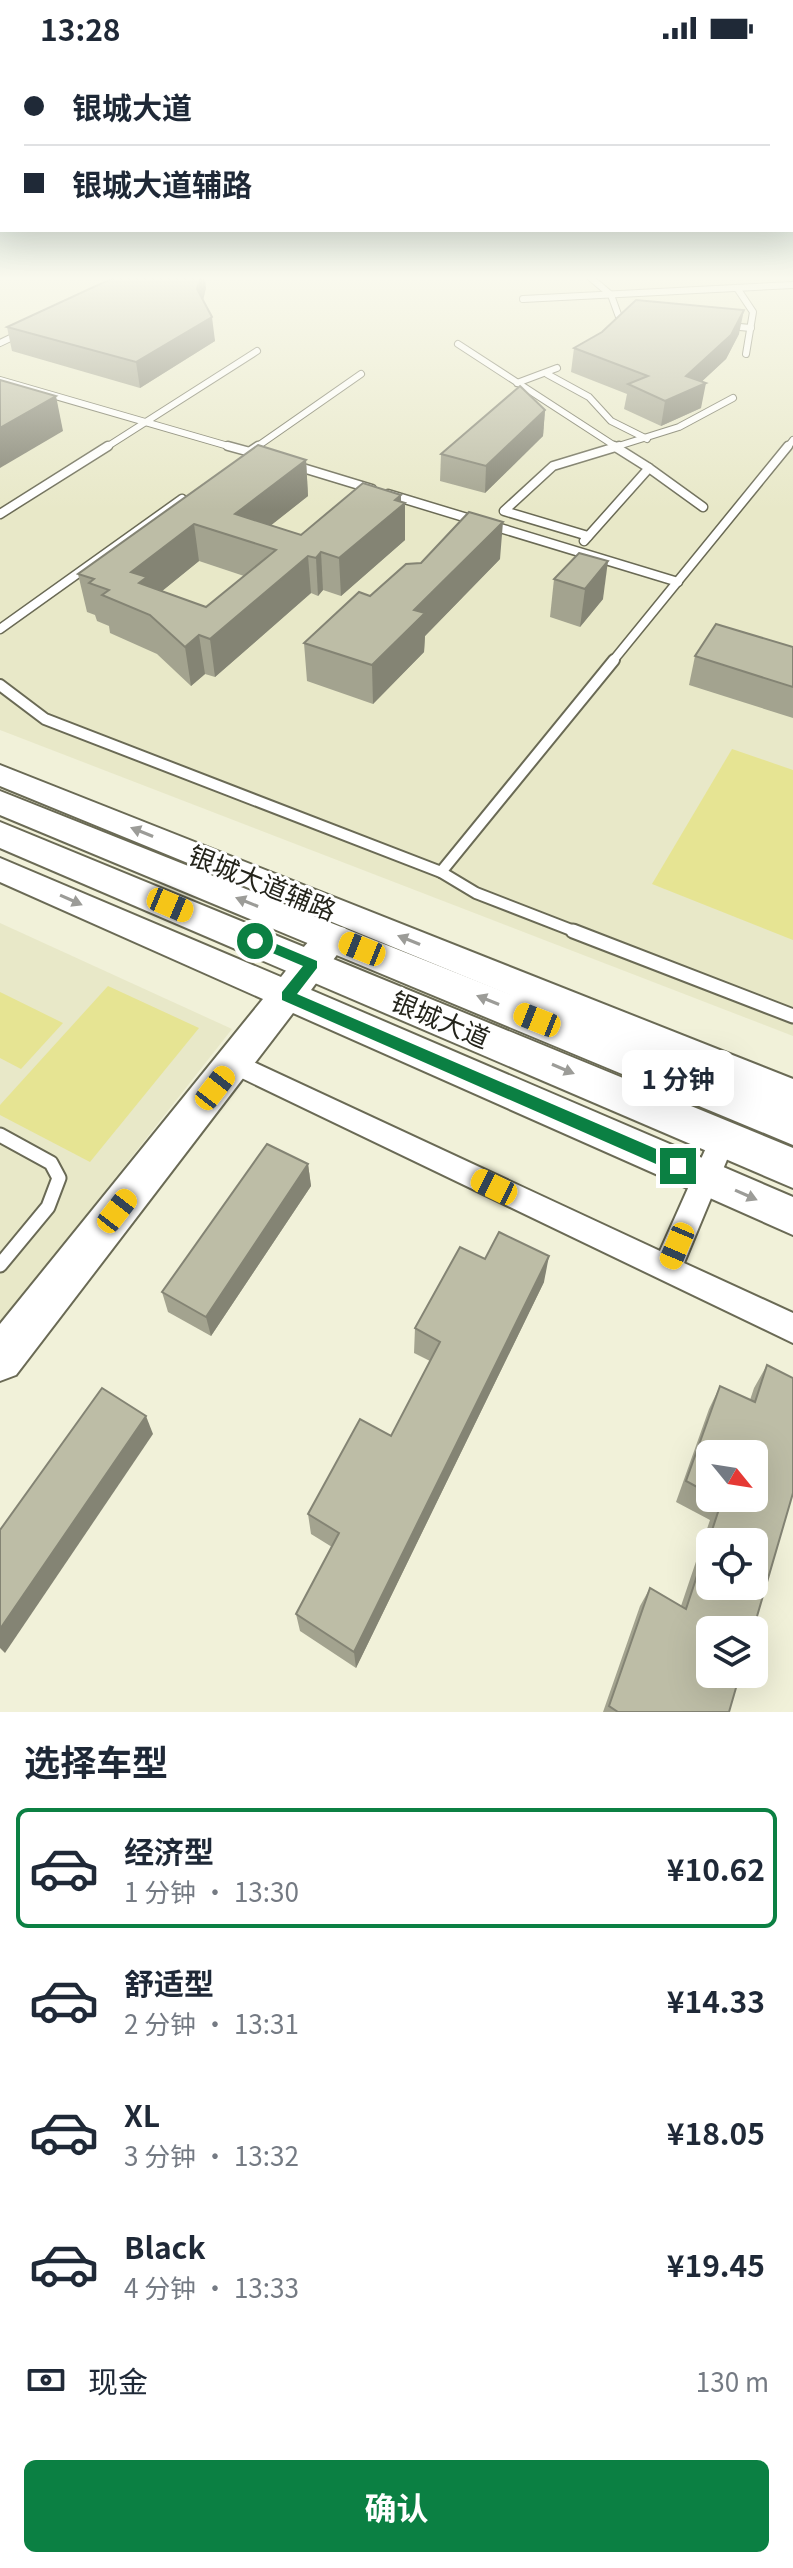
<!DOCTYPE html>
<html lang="zh">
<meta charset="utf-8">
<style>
:root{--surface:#fff;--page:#f2f2f3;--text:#1f2937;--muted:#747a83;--line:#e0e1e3;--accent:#0b8043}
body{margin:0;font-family:Georgia,"Noto Sans SC",serif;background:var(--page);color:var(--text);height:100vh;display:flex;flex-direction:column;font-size:30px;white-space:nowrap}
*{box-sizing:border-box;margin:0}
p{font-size:26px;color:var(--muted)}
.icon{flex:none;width:44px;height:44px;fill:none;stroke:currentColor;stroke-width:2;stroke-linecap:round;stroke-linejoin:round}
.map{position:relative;height:1656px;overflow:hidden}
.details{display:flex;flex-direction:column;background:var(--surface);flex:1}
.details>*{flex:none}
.banner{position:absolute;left:0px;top:0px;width:794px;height:176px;box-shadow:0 8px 32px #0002;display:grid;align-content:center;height:176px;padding:0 24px;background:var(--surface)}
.needle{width:52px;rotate:120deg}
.fabs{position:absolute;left:696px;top:1384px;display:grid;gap:16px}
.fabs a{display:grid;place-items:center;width:72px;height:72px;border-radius:12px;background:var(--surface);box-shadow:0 8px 32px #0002;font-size:40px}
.end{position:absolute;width:36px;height:36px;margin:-18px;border:10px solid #0b8043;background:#fff;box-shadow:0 0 0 4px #fff}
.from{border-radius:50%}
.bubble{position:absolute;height:56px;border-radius:12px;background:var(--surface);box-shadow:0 8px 32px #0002;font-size:26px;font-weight:700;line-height:56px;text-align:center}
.car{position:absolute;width:24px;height:48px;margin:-24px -12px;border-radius:10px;box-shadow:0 0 6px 2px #0007;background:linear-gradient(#f5c518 24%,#345 0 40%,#f5c518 0 76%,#345 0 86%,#f5c518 0)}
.banner b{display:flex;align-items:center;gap:28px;height:76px;font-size:30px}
.banner b+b{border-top:2px solid var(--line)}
.banner i{width:20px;height:20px;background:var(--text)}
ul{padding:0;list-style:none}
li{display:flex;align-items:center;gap:24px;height:120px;margin:0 16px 12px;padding:0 8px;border:4px solid transparent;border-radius:12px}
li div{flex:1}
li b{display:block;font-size:30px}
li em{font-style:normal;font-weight:700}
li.current{border-color:var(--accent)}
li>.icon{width:72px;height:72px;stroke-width:1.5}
h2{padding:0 24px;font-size:36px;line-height:96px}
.pay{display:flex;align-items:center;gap:20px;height:88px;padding:0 24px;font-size:30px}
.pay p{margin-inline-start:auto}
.cta{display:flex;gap:16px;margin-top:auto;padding:16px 24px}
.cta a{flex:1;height:92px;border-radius:12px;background:var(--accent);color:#fff;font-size:32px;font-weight:700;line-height:92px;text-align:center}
.status{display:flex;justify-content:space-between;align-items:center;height:56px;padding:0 40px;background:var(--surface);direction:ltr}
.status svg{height:22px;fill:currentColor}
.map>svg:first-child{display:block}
.built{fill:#e8e8c8}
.green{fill:#e6e493}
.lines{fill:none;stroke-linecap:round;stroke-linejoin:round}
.lane-far3-casing{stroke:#6a6a55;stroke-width:8}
.lane-far2-casing{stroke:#6a6a55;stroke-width:11}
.lane-far1-casing{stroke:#6a6a55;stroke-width:14}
.lane-casing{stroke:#6a6a55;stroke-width:17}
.street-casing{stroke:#6a6a55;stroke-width:4}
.secondary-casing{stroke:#6a6a55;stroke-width:4}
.primary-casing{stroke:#6a6a55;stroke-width:4}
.path{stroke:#abab98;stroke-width:3;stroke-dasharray:3 2;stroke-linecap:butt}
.lane-far3{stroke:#fff;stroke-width:6}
.lane-far2{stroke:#fff;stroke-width:8}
.lane-far1{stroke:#fff;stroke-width:10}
.lane{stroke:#fff;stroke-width:13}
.street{fill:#fff;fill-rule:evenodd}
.secondary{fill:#fff;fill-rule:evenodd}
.primary{fill:#fff;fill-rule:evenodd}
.wall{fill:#a3a38f;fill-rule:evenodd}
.shaded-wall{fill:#848474}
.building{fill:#bdbda6;stroke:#848474;stroke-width:2;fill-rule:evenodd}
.oneway{fill:#9c9c98}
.route{fill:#0b8043}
.labels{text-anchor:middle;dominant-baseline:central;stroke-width:6;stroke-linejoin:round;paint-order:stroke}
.street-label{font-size:26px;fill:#24241b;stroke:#fff}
</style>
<div class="status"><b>13:28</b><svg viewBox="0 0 49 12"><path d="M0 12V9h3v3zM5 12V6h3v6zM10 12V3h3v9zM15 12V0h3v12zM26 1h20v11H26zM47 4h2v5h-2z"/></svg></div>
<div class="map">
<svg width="793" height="1656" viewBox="0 0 793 1656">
<rect width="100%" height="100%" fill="#f1f1d9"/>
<g class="built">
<path d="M0 222H793V980L0 674Z"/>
<path d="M0 867 232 973 0 1269Z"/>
</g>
<g class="green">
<path d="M732 693 793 714V884L652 828Z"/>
<path d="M108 930 199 972 90 1106 0 1059V1049Z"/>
<path d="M0 936 63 967 21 1013 0 1002Z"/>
</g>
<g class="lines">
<g class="lane-far3-casing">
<g id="lane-far3">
<path d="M591 222 611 239 619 261 631 262"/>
<path d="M737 232 753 256 746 298"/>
<path d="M523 243 793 229"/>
<path d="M728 270 751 272"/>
<path d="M0 287 23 276"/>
<path d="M458 288 618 392"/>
<path d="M547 318 589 341 611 365 647 383"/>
<path d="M0 324 235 392"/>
<path d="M517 327 557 312"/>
<path d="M105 392 257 295"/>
<path d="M255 392 361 318"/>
<path d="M612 392 679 371 733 342"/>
<path d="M787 392 793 384"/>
</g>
</g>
<g class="lane-far2-casing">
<g id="lane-far2">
<path d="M228 390 261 399"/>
<path d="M249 396 258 390"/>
<path d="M293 409 372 433"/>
<path d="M649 412 703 451"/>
<path d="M388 438 678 526"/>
<path d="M0 458 108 390"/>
<path d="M588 480 504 455 553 410 619 390"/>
<path d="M584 485 649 412 614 390"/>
<path d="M0 573 182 443"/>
<path d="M612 606 788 390"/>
</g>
</g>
<g class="lane-far1-casing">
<g id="lane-far1">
<path d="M0 629 45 663 441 816 476 837 579 877"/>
<path d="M441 816 614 604"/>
</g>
</g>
<g class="lane-casing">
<g id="lane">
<path d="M573 875 793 960"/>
<path d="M0 1079 51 1107 59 1122 48 1151 0 1209"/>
</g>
</g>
<g class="street-casing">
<path id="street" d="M234 997 660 1195 714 1074 723 1070 732 1074 736 1082 684 1207 793 1257V1287L225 1014 221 1007 225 1000Z"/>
</g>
<g class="secondary-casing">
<g id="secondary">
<path d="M0 709 793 1023V1055L0 730Z"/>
<path d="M0 802 281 921C298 901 316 863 345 872L350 881 311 934 793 1141V1179L293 957 16 1319 0 1325V1268L263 943 0 826Z"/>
</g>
</g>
<g class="primary-casing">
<g id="primary">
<path d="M0 735 793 1051V1089L0 759Z"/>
<path d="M0 766 793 1092V1132L0 792Z"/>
</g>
</g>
<path class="path" d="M251 222H261"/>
<use href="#lane-far3" class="lane-far3"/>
<use href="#lane-far2" class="lane-far2"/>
<use href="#lane-far1" class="lane-far1"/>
<use href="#lane" class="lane"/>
<use href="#street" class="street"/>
<use href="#secondary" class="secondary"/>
<use href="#primary" class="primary"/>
</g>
<g class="wall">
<path d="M206 232 203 244 215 285 140 332 12 295 7 271Z"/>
<path d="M739 278 726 303 702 325 701 352 661 370 624 353 627 338 571 316 574 292Z"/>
<path d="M545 354 543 380 485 437 440 425 441 398Z"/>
<path d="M306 404 308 440 271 469 301 479 401 439V446L405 447V484L341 540 323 534 318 540 311 537 215 621 205 618 191 630 157 598 110 577 109 570 97 565 95 559 87 556 78 518ZM199 505 244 520 206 551 162 535Z"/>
<path d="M579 497 603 543 580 571 550 561 554 523Z"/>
<path d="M500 503 425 580 424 596 373 648 307 625 304 587 370 540Z"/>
<path d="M793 591V662L689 629 695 600Z"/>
<path d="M308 1108 311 1130 211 1280 168 1256 162 1236Z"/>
<path d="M485 1203 544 1226 356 1612 300 1575 296 1558 332 1491 311 1478 308 1458 391 1380 430 1305 414 1297 415 1272Z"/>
<path d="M767 1309 793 1322V1437L753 1574H710V1618H740L729 1656H603L640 1550 650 1532 681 1550 710 1464 676 1446 709 1353 720 1330 750 1344 754 1332ZM710 1398H754V1442H710ZM710 1486H754V1530H710Z"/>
</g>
<g class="shaded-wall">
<path d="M200 222H205L206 232 200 257 197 233Z"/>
<path d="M744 254 739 278 726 303 696 331 706 327 701 352 661 370 665 345Z"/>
<path d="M212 261 215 285 140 332 136 306Z"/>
<path d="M56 340 63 375 0 412V372Z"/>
<path d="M545 354 543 380 485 437 486 410Z"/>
<path d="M306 404 308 440 250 486 235 458Z"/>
<path d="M401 439V451L405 447V484L341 540 339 502Z"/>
<path d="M503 466 500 503 425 580 424 596 373 648 372 609 414 554Z"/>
<path d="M194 468 199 505 151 544 153 559 151 561 131 516Z"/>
<path d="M321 496 323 534 318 540 316 502Z"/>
<path d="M308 500 311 537 215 621 210 583Z"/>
<path d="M608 505 603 543 580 571 585 533Z"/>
<path d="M199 579 205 618 191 630 185 591Z"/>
<path d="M308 1108 311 1130 211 1280 206 1261Z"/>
<path d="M549 1200 544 1226 356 1612 354 1596Z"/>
<path d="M146 1360 153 1378 5 1597 0 1592V1573Z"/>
</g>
<g class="building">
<path d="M113 222H200L197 233 212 261 136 306 7 271Z"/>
<path d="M636 244 744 254 731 279 686 320 706 327 665 345 628 328 648 320 574 292 602 276Z"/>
<path d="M0 324 56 340 0 372Z"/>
<path d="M520 330 545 354 486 410 441 398Z"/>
<path d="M258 389 306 404 235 458 301 479 363 427 401 439 395 444 405 447 339 502 321 496 316 502 308 500 210 583 199 579 185 591 150 559 102 539 109 534 89 527 94 523 78 518ZM194 468 276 494 206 551 139 527 147 521 131 516Z"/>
<path d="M469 456 503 466 414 554 425 557 372 609 304 587 359 536 370 540 406 508 421 507Z"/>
<path d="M579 497 608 505 585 533 554 523Z"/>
<path d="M716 568 793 591V631L695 600Z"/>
<path d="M267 1088 308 1108 206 1261 162 1236Z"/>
<path d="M499 1176 549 1200 354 1596 296 1558 339 1477 308 1458 360 1363 391 1380 440 1286 415 1272 460 1191 485 1203Z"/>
<path d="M767 1309 793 1322V1437L753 1574H710V1618H740L729 1656H618L609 1650 650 1532 686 1553 722 1444 718 1442H754V1398H710V1438L686 1425 720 1330 755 1346ZM710 1486H754V1530H710Z"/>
<path d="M102 1332 146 1360 0 1573V1474Z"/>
</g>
<defs><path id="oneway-solid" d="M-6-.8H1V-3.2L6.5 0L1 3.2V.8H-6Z" transform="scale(2)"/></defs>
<g class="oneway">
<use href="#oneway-solid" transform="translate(142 776) rotate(-158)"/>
<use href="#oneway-solid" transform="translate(71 844) rotate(24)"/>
<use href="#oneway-solid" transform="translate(247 846) rotate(-158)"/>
<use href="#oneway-solid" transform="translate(409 884) rotate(-158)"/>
<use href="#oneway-solid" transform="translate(488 944) rotate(-158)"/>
<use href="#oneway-solid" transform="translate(563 1013) rotate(23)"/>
<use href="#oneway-solid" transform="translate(746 1139) rotate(24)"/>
</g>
<linearGradient id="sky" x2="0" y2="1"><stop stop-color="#91b1a8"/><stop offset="0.49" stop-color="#f9f9ee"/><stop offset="1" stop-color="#f9f9ee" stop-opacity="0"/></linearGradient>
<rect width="793" height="454" fill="url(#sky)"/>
<path class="route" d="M255 879 317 905V912L297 938 684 1105V1115H672L282 944V936L303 910 251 888 249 885Z"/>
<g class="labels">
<g class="street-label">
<text transform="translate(263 825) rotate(22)">银城大道辅路</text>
<text transform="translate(441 962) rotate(23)">银城大道</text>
</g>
</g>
</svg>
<div class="fabs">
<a><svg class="needle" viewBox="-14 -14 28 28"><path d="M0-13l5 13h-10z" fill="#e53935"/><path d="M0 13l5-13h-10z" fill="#747a83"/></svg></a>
<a><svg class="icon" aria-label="locate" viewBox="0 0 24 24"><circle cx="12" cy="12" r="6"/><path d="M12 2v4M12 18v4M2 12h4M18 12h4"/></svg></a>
<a><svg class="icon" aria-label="layers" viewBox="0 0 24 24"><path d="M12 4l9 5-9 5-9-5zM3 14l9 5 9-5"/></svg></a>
</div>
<i class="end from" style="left:255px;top:885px"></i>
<i class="end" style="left:678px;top:1110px"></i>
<div class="bubble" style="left:622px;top:994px;width:112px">1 分钟</div>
<i class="car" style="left:170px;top:849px;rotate:113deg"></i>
<i class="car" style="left:362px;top:893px;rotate:292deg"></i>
<i class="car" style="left:537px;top:964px;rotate:292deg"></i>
<i class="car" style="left:215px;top:1032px;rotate:38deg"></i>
<i class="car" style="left:494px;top:1131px;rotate:296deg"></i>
<i class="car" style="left:117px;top:1155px;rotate:38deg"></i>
<i class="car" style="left:677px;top:1190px;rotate:203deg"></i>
<div class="banner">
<b><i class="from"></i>银城大道</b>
<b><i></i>银城大道辅路</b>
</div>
</div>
<section class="details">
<h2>选择车型</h2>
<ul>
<li class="current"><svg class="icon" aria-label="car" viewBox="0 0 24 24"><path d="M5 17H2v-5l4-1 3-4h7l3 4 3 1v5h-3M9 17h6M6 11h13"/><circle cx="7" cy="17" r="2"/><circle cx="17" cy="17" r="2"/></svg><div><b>经济型</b><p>1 分钟 · 13:30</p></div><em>¥10.62</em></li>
<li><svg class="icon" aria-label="car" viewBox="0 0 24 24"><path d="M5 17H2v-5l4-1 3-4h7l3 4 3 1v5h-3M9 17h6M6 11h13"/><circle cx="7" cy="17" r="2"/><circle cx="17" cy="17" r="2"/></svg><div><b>舒适型</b><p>2 分钟 · 13:31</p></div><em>¥14.33</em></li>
<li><svg class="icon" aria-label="car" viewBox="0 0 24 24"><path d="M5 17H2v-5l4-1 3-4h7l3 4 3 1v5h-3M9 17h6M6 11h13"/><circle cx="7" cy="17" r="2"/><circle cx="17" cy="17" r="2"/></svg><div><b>XL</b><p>3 分钟 · 13:32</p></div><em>¥18.05</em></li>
<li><svg class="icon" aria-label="car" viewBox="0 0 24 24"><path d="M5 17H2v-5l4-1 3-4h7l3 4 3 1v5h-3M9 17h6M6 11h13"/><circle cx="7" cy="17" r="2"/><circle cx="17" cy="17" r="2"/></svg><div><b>Black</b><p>4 分钟 · 13:33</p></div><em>¥19.45</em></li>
</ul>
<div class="pay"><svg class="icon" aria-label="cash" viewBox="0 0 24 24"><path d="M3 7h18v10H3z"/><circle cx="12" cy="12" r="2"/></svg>现金<p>130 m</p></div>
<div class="cta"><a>确认</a></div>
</section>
